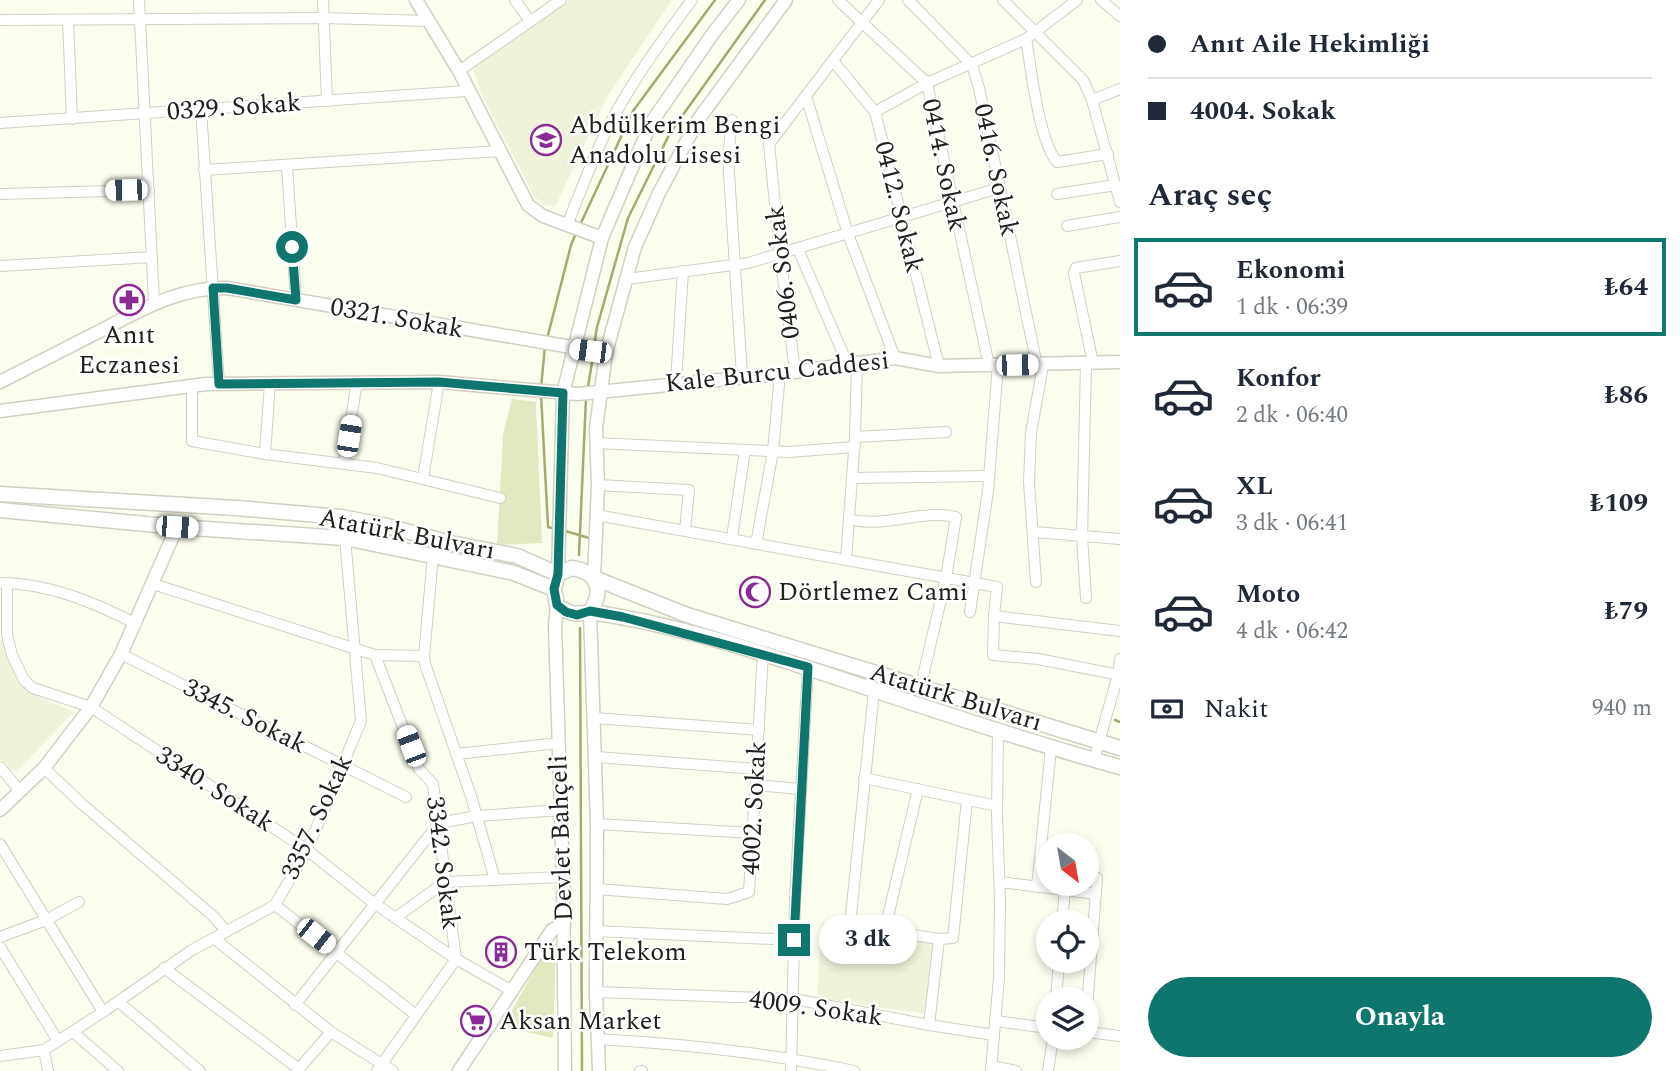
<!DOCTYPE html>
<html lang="tr">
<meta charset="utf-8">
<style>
:root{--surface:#fff;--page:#f6f6f7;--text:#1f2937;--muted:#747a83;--line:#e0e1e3;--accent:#0f766e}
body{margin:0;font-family:Spectral,serif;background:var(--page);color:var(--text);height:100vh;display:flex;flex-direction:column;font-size:26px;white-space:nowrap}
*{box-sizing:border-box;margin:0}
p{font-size:23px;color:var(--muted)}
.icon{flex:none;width:38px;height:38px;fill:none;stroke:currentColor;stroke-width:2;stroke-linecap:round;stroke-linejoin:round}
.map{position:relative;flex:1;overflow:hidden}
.details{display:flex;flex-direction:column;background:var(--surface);width:560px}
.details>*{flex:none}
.hud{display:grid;align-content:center;height:154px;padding:0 28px;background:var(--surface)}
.needle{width:46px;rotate:149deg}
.tools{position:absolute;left:1036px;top:833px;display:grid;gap:14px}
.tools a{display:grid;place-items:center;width:63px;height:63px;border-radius:50%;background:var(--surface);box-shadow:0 4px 10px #0003;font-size:35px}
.end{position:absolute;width:32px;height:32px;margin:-16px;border:9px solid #0f766e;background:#fff;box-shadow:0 0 0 4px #fff}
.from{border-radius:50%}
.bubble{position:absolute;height:49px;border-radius:24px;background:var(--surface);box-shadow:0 4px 10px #0003;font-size:23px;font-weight:700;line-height:49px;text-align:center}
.car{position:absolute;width:21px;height:42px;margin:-21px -10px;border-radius:9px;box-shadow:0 0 5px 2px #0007;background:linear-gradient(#fff 24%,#345 0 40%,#fff 0 76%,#345 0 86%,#fff 0)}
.hud b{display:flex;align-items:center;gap:24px;height:66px;font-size:26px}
.hud b+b{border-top:2px solid var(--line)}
.hud i{width:18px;height:18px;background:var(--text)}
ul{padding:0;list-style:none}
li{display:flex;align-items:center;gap:21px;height:98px;margin:0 14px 10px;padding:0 14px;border:4px solid transparent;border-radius:0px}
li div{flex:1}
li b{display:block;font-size:26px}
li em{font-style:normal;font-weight:700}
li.on{border-color:var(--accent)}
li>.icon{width:63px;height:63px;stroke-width:1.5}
h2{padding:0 28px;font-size:32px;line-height:84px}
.pay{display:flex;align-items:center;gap:18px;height:77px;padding:0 28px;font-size:26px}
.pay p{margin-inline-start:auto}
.cta{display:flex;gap:14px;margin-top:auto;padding:14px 28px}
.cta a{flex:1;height:80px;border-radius:42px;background:var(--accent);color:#fff;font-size:28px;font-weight:700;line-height:80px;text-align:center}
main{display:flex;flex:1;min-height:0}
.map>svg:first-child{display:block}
.built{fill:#f0f3dc}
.green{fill:#e4e8c2}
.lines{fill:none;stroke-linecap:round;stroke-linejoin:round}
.stream{stroke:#a5aa73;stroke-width:2.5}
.minor-casing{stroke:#cfd1c2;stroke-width:12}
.tertiary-casing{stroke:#cfd1c2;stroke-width:15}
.secondary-casing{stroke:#cfd1c2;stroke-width:17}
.minor{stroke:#fff;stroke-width:10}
.tertiary{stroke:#fff;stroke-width:12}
.secondary{stroke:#fff;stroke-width:14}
.route{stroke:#0f766e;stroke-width:9}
.labels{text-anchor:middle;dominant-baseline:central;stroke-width:5;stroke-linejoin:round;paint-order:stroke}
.street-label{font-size:26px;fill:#20211c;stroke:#fff}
.poi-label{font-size:26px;fill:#20211c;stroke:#fff;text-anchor:start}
</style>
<main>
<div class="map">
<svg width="1120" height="1071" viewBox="0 0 1120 1071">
<rect width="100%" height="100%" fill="#fbfdee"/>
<g class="built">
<path d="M569 0H672L607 97 555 207 544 205 534 196 483 98 473 69Z"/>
<path d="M0 640H2L6 656 23 684 35 695 74 712 16 772 10 770 0 758Z"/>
<path d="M822 922 933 943 926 1014 817 998Z"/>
</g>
<g class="green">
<path d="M512 399 536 402 542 543 497 545 503 435Z"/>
<path d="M556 944 553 1038 503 1027 543 954 550 946Z"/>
</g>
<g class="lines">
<g class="stream">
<path d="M580 225 633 111 715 0"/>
<path d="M547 339 571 245 577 231"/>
<path d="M594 346 597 327 628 218 670 133 765 0"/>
<path d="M588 387 593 356"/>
<path d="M541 388 545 346"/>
<path d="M541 394 548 527 556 529"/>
<path d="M562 530 589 538"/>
<path d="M579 555 586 398"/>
<path d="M580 628 582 1071"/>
<path d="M1115 720 1120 722"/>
</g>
<g class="minor-casing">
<g id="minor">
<path d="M139 0 154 303"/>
<path d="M323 0 327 101"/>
<path d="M515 0 530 21"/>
<path d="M838 0 927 83 989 365"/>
<path d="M908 0 972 65 979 88 1037 365"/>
<path d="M1003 0 1083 80 1092 100 1120 202"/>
<path d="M1101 0 1120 16"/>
<path d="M0 20 324 18 429 21"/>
<path d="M68 20 72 119"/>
<path d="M1026 39C1031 68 1039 141 1057 162L1108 154"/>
<path d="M833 61 875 112 939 366"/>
<path d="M459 71 561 0"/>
<path d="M806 96 848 234 895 358"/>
<path d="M1092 100 1120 89"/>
<path d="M201 109 219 384"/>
<path d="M875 112 927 83 1026 39 1077 0"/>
<path d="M732 120 728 158 742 376"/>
<path d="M0 123 467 91"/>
<path d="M287 167 296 300"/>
<path d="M204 170 500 151"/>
<path d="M0 194 149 190"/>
<path d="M1057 194 1116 185"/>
<path d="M567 225C584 184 599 140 622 102 643 66 667 33 692 0"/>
<path d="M1067 226 1120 217"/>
<path d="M798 249 848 365"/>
<path d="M0 266 152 257"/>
<path d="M627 279 748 263 999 188"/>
<path d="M1093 363 1074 273 1076 268 1120 261"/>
<path d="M1086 364 1082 536 1086 598"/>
<path d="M795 371 780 254 769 144 879 0"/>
<path d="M676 382 683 271"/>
<path d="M192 386V441L265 454 377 468 500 498"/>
<path d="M855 437 946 432"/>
<path d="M596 443 789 452 855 447"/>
<path d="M265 454 270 383"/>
<path d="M344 463 357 382"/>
<path d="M423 478 439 382"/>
<path d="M852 478 989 476"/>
<path d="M598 485 689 490 685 530"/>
<path d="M596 515 997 587 994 616 993 655 1038 659 1120 675"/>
<path d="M849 519C884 529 919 509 956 517L946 578 923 676"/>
<path d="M1034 532 1120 539"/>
<path d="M732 538 745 450"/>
<path d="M756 544 773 451 780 374"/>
<path d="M433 556 424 656 425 664 471 796 495 880"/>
<path d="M846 559 855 437 857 364"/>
<path d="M1036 582 1029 482 1031 433 1043 365"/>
<path d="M0 583C48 583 94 602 136 624"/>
<path d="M7 583V635L12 655 24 680 33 688 91 707 307 850 375 904 456 959 512 991"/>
<path d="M153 584 375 655 424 656"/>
<path d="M970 612 988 491 998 365"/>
<path d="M994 616 1120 631"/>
<path d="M121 654 406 797"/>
<path d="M375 655 419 769 433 784 456 959 377 1071"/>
<path d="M874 691 850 925 939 939 953 938 967 800"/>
<path d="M594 718 759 730"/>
<path d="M456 754 559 743"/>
<path d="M596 757 757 769"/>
<path d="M1094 760 1118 675 1120 659"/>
<path d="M0 767 20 791"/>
<path d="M44 768 82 804 213 916 226 931"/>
<path d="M864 778 997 806"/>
<path d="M756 785 800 789"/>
<path d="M597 824 753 833"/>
<path d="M0 844 103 1012"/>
<path d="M1000 882 1096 894"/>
<path d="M1037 887 1051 748"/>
<path d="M596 889 727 899 749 892 763 653"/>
<path d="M275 905 416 1015"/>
<path d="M395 918 445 882 563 877"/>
<path d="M1062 922 1065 890"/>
<path d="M885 929 918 789"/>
<path d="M596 931 794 940"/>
<path d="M0 937 46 920 79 902"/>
<path d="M215 939 331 1032 393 1071"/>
<path d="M0 947 58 1041"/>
<path d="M164 968 299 1069"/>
<path d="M596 992 794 999 929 1025 994 1035"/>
<path d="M1056 999 1059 961"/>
<path d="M119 1002 200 1071"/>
<path d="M295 1005 439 823 477 816 561 810"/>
<path d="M1087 1008 1097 878"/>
<path d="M995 1021 1048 1028"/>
<path d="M929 1025 939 939"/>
<path d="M73 1032 118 1071"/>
<path d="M1087 1032 1120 1036"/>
<path d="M598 1039C684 1044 770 1053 854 1071"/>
<path d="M44 1050 48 1071"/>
<path d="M0 1056 44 1050 103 1012 192 950 275 905 307 850 361 721 345 538"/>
<path d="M991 1066 1016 1071"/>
<path d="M297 1071 331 1032"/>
<path d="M640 1071H642"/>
<path d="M791 1071 795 898 808 667"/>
<path d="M991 1071 999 977 1000 902 997 815 998 731"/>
<path d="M1048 1071 1053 1038"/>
</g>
</g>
<g class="tertiary-casing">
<g id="tertiary">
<path d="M416 0 459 71 528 205 543 216 602 238"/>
<path d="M0 382C32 366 64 349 96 333 139 311 178 287 227 288L606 353"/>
<path d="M0 411 206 384 439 382 578 394 780 374 895 358 939 366 1120 362"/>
<path d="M558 574 563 393 602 238 651 123 714 32 739 0"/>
<path d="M594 578 598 485 596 428 606 353 635 247 659 193 698 120 786 0"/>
<path d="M557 605 555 626 563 877 565 1071"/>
<path d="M590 612 597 824 596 992 599 1071"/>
<path d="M0 810 44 768 91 707 121 654 177 527"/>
<path d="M459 1071 552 930 564 924"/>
</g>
</g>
<g class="secondary-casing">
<g id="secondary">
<path d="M0 494 237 508 341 517 383 525 451 543 517 556 558 574"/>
<path d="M0 510 177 527 345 538 514 573 554 589"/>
<path d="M572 568C597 572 605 589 590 612 576 615 569 614 557 605L554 589 558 574Z"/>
<path d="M594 578 687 615 1120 748"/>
<path d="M590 612C684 625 781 659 871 689 954 717 1036 744 1120 767"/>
</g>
</g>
<use href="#minor" class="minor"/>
<use href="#tertiary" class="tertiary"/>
<use href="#secondary" class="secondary"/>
</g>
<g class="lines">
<path class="route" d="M292 247 296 300 227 288H213L219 384 439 382 563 393 558 574 554 589 557 605 566 612 577 615 590 611 623 617 808 667 794 940"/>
</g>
<defs>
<g id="school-ring" transform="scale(1.575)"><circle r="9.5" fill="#fff" stroke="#892a95" stroke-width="1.5"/><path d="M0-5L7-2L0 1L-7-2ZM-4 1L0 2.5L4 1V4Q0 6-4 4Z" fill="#892a95"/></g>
<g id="pharmacy-ring" transform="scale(1.575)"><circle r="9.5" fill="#fff" stroke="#892a95" stroke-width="1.5"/><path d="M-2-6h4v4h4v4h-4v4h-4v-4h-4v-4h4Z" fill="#892a95"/></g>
<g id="mosque-ring" transform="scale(1.575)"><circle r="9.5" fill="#fff" stroke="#892a95" stroke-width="1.5"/><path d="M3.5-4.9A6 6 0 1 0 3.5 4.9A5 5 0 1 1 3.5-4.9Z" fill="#892a95"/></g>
<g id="building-ring" transform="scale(1.575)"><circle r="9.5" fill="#fff" stroke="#892a95" stroke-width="1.5"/><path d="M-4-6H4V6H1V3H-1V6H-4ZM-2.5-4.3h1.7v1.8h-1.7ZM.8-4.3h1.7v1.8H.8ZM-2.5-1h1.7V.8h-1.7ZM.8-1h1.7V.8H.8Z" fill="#892a95"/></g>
<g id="supermarket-ring" transform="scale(1.575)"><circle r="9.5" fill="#fff" stroke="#892a95" stroke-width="1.5"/><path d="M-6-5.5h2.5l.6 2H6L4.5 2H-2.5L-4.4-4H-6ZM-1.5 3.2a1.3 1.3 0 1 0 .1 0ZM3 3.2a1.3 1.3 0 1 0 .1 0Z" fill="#892a95"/></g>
</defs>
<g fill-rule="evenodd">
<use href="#school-ring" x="546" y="140"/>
<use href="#pharmacy-ring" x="129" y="300"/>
<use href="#mosque-ring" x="755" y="592"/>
<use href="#building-ring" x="501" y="952"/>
<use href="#supermarket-ring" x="476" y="1021"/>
</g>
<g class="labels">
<g class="street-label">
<text transform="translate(234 107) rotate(-4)">0329. Sokak</text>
<text transform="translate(944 165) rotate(78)">0414. Sokak</text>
<text transform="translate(996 170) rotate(78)">0416. Sokak</text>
<text transform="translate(899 207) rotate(76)">0412. Sokak</text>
<text transform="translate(783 272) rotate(-97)">0406. Sokak</text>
<text transform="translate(397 318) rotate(10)">0321. Sokak</text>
<text transform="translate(777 372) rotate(-6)">Kale Burcu Caddesi</text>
<text transform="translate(407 534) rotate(11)">Atatürk Bulvarı</text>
<text transform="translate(956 697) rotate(17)">Atatürk Bulvarı</text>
<text transform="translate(245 716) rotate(27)">3345. Sokak</text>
<text transform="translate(215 789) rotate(33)">3340. Sokak</text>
<text transform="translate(754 808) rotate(-87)">4002. Sokak</text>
<text transform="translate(317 817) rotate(-65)">3357. Sokak</text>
<text transform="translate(561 838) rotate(-92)">Devlet Bahçeli</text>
<text transform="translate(443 863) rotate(83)">3342. Sokak</text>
<text transform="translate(816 1008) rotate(8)">4009. Sokak</text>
</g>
<g class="poi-label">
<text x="569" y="125">Abdülkerim Bengi<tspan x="569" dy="30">Anadolu Lisesi</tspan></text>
<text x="129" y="335" text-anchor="middle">Anıt<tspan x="129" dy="30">Eczanesi</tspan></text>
<text x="778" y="592">Dörtlemez Cami</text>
<text x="524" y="952">Türk Telekom</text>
<text x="499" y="1021">Aksan Market</text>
</g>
</g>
</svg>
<div class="tools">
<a><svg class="needle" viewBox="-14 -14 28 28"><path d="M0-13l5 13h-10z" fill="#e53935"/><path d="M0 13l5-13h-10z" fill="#747a83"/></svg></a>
<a><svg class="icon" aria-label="locate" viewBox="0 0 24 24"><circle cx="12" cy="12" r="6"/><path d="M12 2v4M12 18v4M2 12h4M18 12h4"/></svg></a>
<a><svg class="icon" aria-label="layers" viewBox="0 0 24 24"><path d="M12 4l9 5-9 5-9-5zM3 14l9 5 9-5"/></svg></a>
</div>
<i class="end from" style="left:292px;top:247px"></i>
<i class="end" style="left:794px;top:940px"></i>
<div class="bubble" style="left:819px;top:915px;width:98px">3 dk</div>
<i class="car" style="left:126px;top:190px;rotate:269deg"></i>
<i class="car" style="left:590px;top:351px;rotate:277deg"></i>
<i class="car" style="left:1017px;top:365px;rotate:89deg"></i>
<i class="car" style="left:349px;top:436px;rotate:9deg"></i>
<i class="car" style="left:177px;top:527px;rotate:94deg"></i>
<i class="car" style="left:411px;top:746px;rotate:339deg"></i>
<i class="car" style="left:316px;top:936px;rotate:128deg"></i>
</div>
<section class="details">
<div class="hud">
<b><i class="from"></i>Anıt Aile Hekimliği</b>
<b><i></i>4004. Sokak</b>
</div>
<h2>Araç seç</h2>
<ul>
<li class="on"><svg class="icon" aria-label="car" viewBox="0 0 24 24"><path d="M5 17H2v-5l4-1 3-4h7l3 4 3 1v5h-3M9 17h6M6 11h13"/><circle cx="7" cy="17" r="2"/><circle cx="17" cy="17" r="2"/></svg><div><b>Ekonomi</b><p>1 dk · 06:39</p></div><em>₺64</em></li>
<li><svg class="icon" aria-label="car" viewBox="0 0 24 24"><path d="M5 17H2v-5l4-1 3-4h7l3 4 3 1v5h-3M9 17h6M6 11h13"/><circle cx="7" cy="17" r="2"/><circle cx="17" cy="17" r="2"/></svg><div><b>Konfor</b><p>2 dk · 06:40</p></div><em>₺86</em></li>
<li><svg class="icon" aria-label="car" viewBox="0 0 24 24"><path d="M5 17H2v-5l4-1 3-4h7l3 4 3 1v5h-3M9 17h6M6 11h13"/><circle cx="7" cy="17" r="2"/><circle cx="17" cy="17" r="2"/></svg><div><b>XL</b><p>3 dk · 06:41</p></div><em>₺109</em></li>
<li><svg class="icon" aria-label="car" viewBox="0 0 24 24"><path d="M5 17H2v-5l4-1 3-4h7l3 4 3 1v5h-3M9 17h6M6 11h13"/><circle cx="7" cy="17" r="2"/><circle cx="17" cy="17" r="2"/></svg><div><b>Moto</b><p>4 dk · 06:42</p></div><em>₺79</em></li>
</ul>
<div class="pay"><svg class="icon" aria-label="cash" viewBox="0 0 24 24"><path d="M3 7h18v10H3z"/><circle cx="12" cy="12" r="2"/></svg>Nakit<p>940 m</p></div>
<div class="cta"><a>Onayla</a></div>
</section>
</main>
